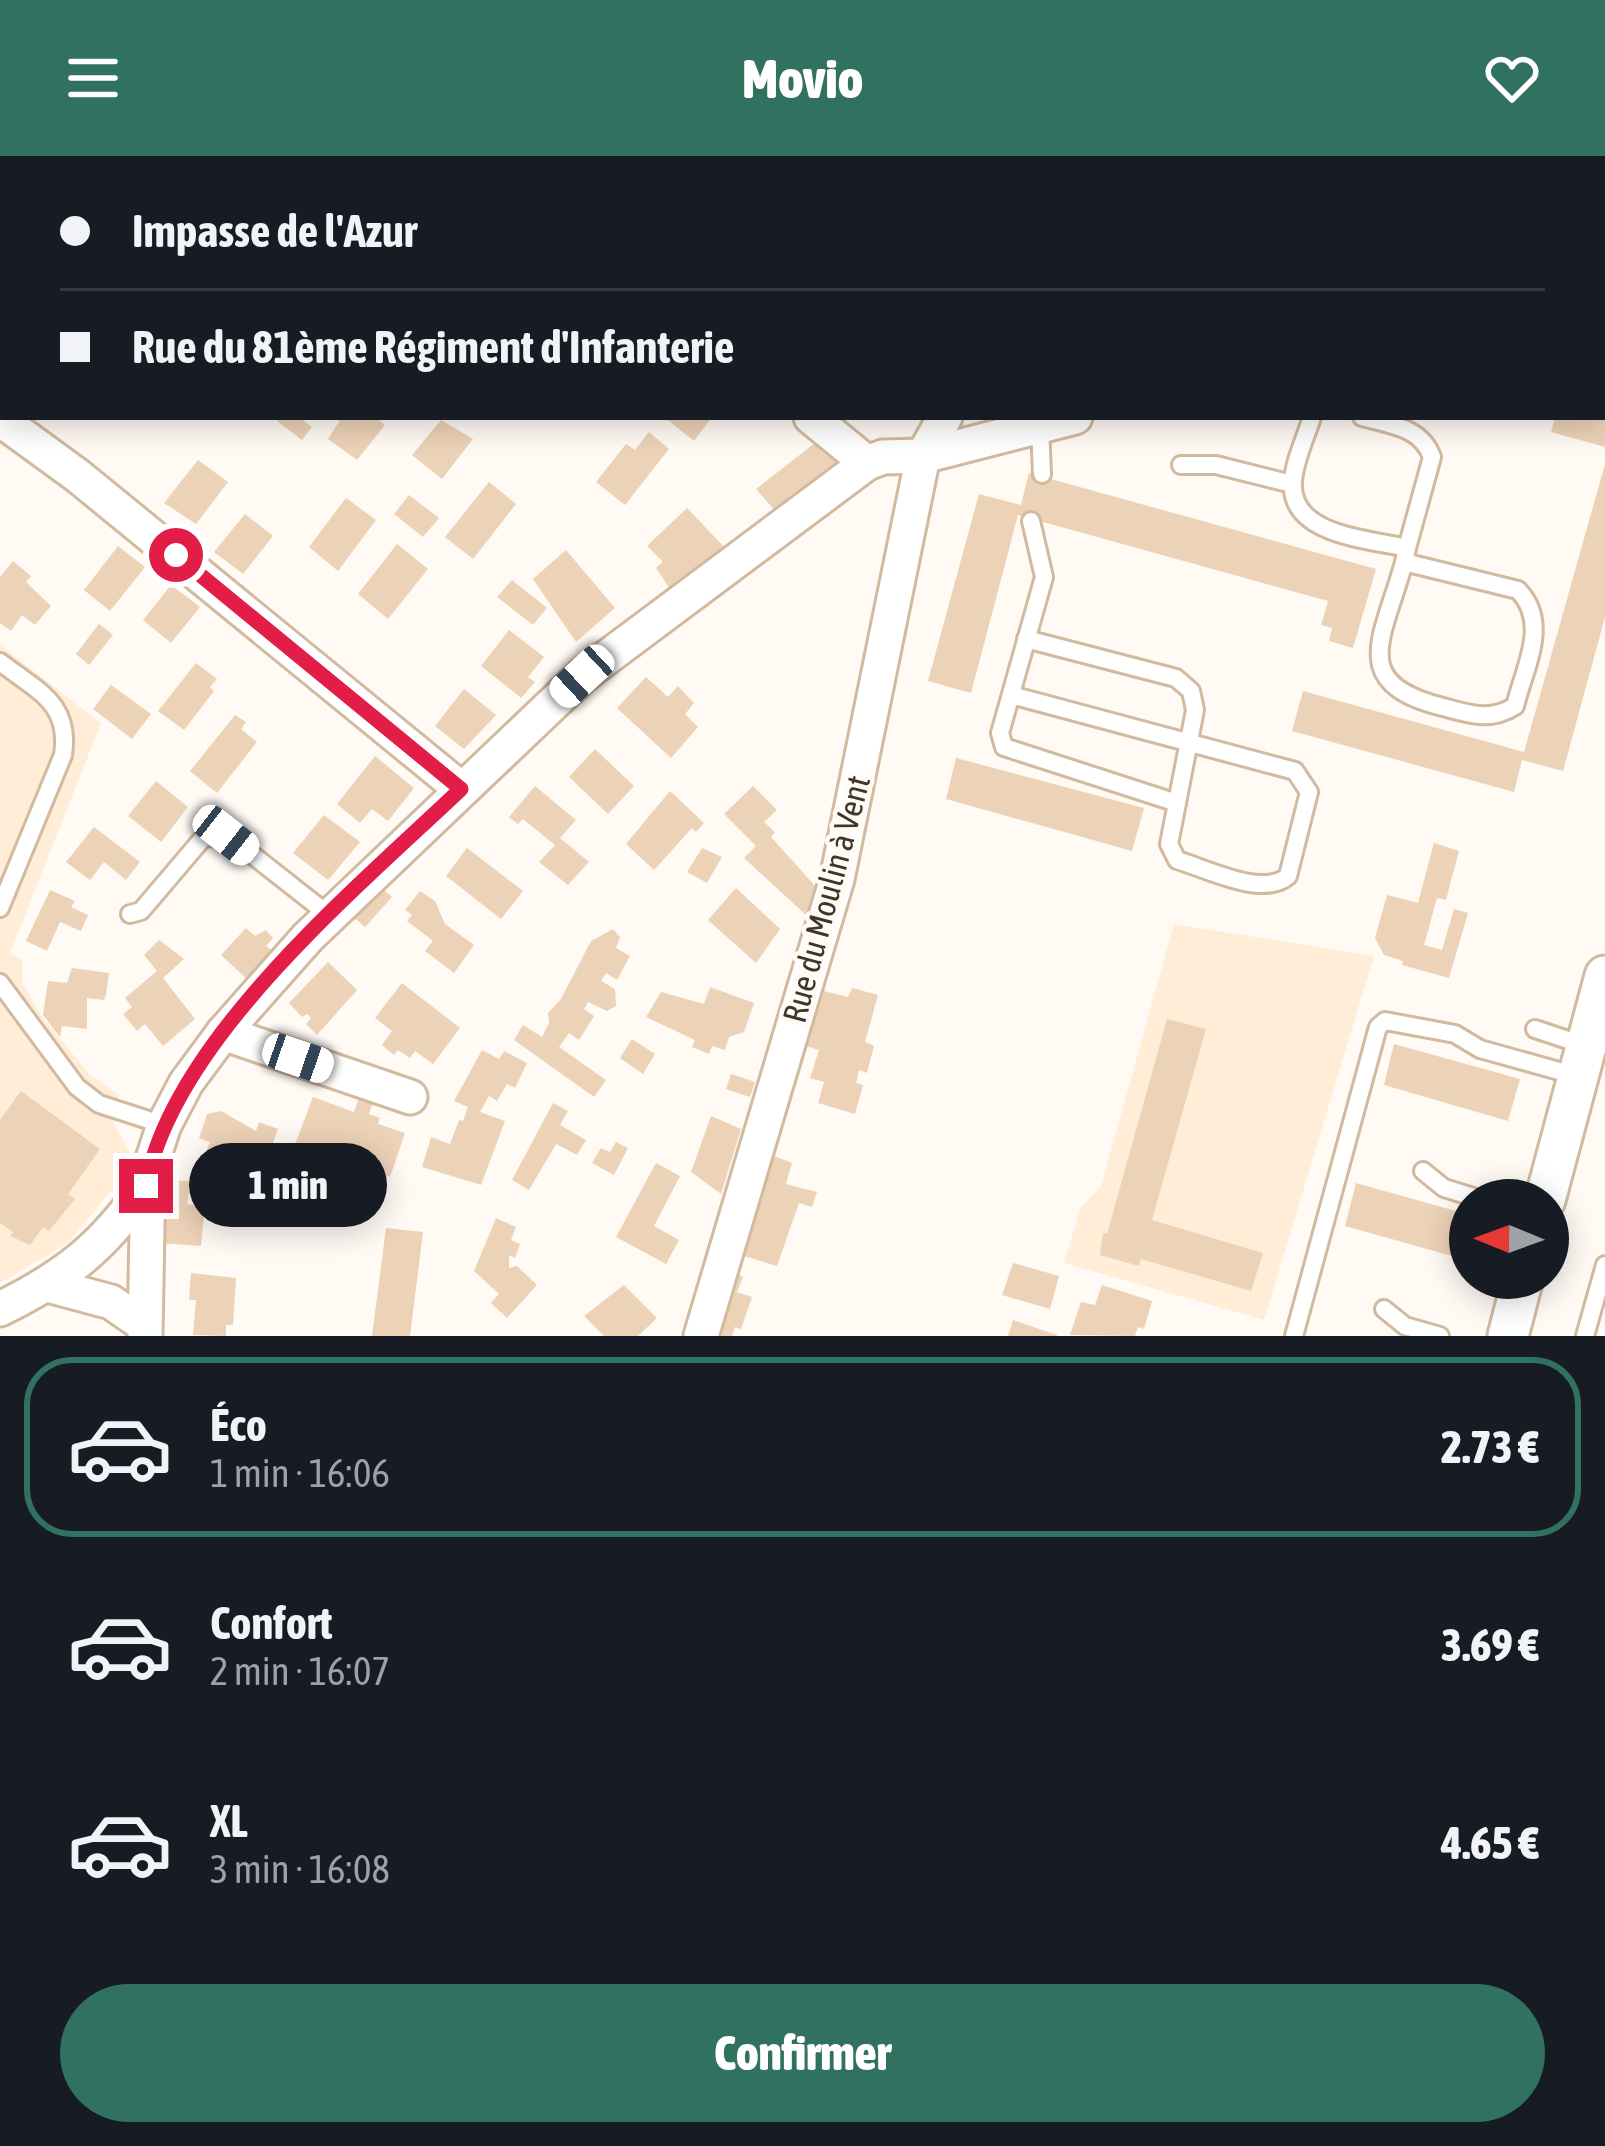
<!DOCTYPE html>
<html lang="fr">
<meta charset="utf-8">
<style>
:root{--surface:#171b24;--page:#20242c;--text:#f1f3f6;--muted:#9ea1a6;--line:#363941;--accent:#307160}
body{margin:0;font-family:"Asap Condensed",sans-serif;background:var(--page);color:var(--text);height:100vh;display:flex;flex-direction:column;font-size:45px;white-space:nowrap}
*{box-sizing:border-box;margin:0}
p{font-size:39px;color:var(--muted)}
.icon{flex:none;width:66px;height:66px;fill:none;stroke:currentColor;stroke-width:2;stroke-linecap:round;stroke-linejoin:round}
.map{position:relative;height:1180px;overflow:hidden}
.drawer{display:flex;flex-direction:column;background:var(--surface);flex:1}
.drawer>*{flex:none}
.hud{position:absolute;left:0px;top:0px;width:1605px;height:264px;box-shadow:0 6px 30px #0003;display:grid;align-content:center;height:264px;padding:0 60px;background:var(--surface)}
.needle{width:78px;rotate:271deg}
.buttons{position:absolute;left:1449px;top:1023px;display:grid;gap:24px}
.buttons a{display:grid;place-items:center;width:120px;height:120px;border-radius:50%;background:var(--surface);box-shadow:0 6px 30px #0003;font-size:60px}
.end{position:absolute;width:54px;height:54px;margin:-27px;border:15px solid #e11d48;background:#fff;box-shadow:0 0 0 6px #fff}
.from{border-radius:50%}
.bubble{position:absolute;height:84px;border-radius:42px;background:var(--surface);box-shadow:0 6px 30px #0003;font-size:39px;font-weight:800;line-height:84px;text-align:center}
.car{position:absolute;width:36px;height:72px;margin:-36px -18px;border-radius:15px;box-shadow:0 0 9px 3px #0007;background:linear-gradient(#fff 24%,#345 0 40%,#fff 0 76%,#345 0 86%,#fff 0)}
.hud b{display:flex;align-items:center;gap:42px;height:114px;font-size:45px}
.hud b+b{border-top:3px solid var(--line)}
.hud i{width:30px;height:30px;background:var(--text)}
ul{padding:21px 0 0;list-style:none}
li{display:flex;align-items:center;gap:36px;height:180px;margin:0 24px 18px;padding:0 36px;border:6px solid transparent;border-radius:48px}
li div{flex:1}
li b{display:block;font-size:45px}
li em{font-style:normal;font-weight:800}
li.active{border-color:var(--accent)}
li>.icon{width:108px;height:108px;stroke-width:1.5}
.cta{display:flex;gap:24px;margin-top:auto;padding:24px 60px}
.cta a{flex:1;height:138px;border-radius:72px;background:var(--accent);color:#fff;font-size:48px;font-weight:800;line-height:138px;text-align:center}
header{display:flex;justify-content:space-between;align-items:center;height:156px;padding:0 60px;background:var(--accent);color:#fff;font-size:54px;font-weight:800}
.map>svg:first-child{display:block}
.built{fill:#ffedd8}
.building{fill:#ecd2b7}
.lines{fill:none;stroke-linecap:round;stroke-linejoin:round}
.service-casing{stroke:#d2ba9f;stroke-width:22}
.minor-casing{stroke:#d2ba9f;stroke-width:39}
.tertiary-casing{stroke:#d2ba9f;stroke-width:45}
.service{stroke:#fff;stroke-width:16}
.minor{stroke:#fff;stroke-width:33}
.tertiary{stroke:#fff;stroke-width:39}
.route{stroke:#e11d48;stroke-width:15}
.labels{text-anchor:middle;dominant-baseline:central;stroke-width:9;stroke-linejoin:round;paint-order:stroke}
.street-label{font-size:33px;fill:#3f362b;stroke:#fffaf4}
</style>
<header><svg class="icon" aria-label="menu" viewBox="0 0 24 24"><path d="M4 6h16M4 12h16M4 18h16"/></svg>Movio<svg class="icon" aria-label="heart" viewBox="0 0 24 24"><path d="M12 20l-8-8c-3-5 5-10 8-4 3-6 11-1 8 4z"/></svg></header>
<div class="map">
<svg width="1605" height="1180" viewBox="0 0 1605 1180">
<rect width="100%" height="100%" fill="#fffaf4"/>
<g class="built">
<path d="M0 489 101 567 10 797 22 804V826L40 858 89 918 119 939 114 968 135 1005 68 1087 0 1127Z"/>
<path d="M1174 768 1374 800 1264 1164 1064 1107 1080 1053 1101 1030Z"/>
</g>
<g class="building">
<path d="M280 261H299L312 271 302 284 277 265Z"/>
<path d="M342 261H375L385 269 357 304 328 283Z"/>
<path d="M664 261H712L694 285Z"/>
<path d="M1555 261H1605V291L1551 276Z"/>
<path d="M441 264 473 283 442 323 412 299Z"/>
<path d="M649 276 669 293 625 349 596 326 626 288 635 294Z"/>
<path d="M815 287 826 299 834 288 848 306 778 358 756 333Z"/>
<path d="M198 304 228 326 196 368 164 347Z"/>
<path d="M1605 308V461L1563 615 1522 604 1514 636 1292 575 1303 535 1524 596Z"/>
<path d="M1029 317 1376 413 1353 492 1329 485 1332 472 1321 469 1328 445 1018 359 971 537 928 525 979 338 1021 349Z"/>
<path d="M489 326 516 348 473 403 445 381Z"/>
<path d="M409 339 439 362 423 381 394 358Z"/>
<path d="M346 342 376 364 338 415 309 391Z"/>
<path d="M687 352 729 396 674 439 656 412 663 406 647 390Z"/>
<path d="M245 358 273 380 243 418 214 396Z"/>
<path d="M397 388 428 413 388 463 358 438Z"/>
<path d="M118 390 145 411 110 455 84 434Z"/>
<path d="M566 394 615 452 576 486 533 423Z"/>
<path d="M13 405 31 420 26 426 51 450 35 469 22 459 11 475 0 467V421Z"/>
<path d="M512 424 547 452 533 469 497 441Z"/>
<path d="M171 429 200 451 171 487 143 464Z"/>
<path d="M99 468 113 479 89 509 76 498Z"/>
<path d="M509 474 544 501 528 521 535 526 521 542 481 510Z"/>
<path d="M196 507 217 523 210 531 214 535 184 574 158 555Z"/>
<path d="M646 521 668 541 678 530 694 547 685 558 698 571 671 602 617 552Z"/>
<path d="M111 529 151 558 132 583 93 553Z"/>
<path d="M464 533 496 559 464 593 435 570Z"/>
<path d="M235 559 246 566 241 573 257 586 217 637 190 615Z"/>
<path d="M595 593 634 630 608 658 569 621Z"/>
<path d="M375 600 414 632 388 665 372 653 360 667 337 648Z"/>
<path d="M956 602 1144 652 1132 695 946 643Z"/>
<path d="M156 625 188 651 161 686 128 660Z"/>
<path d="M535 630 576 664 560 682 589 706 568 729 539 706 555 689 523 663 518 668 509 661Z"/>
<path d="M753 630 777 654 764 666 775 676 771 681 816 731 807 760 744 702 756 690 724 658Z"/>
<path d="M670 635 704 667 696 676 692 672 654 714 626 688Z"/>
<path d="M324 659 360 686 328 724 293 697Z"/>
<path d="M94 671 140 706 126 724 104 706 90 724 66 706Z"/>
<path d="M1434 687 1459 695 1446 744 1437 742 1424 789 1442 794 1454 753 1468 757 1449 822 1402 809 1403 805 1384 799 1375 782 1387 739 1418 747Z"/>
<path d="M467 692 523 735 501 763 446 720Z"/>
<path d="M702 692 722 701 707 727 687 716Z"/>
<path d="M375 726 392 741 365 771 346 755Z"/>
<path d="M736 732 780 773 756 807 708 764Z"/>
<path d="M50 734 75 745 71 751 88 759 81 775 60 766 47 795 26 785Z"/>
<path d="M420 735 435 745 445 768 474 789 454 817 425 795 433 785 407 765 412 759 405 754Z"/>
<path d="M246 772 255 780 266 774 273 782 266 790 276 798 251 827 221 799Z"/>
<path d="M613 773 620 781 616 792 630 800 617 824 606 817 601 825 615 833 616 850 607 855 588 846 584 853 594 860 579 884 569 877 559 891 606 924 594 941 514 884 523 869 542 881 549 867 548 857 561 843 591 785Z"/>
<path d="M159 784 184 803 163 822 195 863 163 890 145 868 137 875 123 858 132 851 125 842 157 815 144 799Z"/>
<path d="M328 806 357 834 317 879 306 868 311 862 307 858 302 861 289 847Z"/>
<path d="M72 812 109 817 106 838 104 844 87 842V873L62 870 60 881 43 859 48 825 67 827Z"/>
<path d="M402 827 460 872 433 908 415 895 410 902 398 894 394 899 382 889 392 875 375 862Z"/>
<path d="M710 831 754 847 744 876 729 881 725 894 712 890 709 898 692 891 695 884 646 861 661 836 704 848Z"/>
<path d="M852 832 878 839 865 886 874 890 867 917 859 914 856 927 863 929 855 958 818 947 824 926 810 922 819 894 806 890 824 835 848 841Z"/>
<path d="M1167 863 1206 873 1152 1064 1263 1097 1251 1135 1141 1103 1139 1110 1100 1099 1103 1077 1107 1078Z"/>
<path d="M632 883 655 898 643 918 620 902Z"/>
<path d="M1394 888 1520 923 1508 965 1384 929Z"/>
<path d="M482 894 499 903 504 895 527 907 515 932 507 928 497 945 489 940 480 956 505 965 481 1029 422 1011 431 981 450 988 459 964 463 965 468 951 454 945Z"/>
<path d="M731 918 755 926 750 941 726 933Z"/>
<path d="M21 935 100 993 68 1038 75 1043 49 1075 43 1071 30 1089 10 1080 13 1076 0 1067V964Z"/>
<path d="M361 936 375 940 369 958 380 962 378 968 405 977 390 1021 337 1003 340 997 323 991 320 1000 294 991 313 941 354 956Z"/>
<path d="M553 947 568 955 560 969 586 984 577 999 556 988 529 1034 512 1024Z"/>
<path d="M221 955 256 975 259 966 278 973 263 1014 206 996 210 986 199 982 207 958Z"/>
<path d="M711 960 741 973 721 1038 691 1016Z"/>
<path d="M616 986 628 992 614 1019 592 1007 601 992 610 996Z"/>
<path d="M774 1000 792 1007 786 1028 817 1036 812 1051 799 1047 777 1110 741 1099Z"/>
<path d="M656 1007 680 1020 654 1070 679 1084 666 1108 616 1081Z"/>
<path d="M264 1012 288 1017 285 1031 259 1026Z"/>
<path d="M167 1024 190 1025 187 1048 205 1050 201 1090 161 1087Z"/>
<path d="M1356 1027 1470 1059V1105L1345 1070Z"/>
<path d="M496 1062 516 1071 511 1084 520 1088 515 1102 509 1099V1112L517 1110 537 1129 507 1162 491 1147 499 1138 474 1115Z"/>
<path d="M386 1072 423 1076 410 1180H372Z"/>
<path d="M1013 1107 1059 1120 1050 1153 1002 1139Z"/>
<path d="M191 1117 236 1122 233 1169H226V1180L193 1179 196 1144H189Z"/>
<path d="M735 1117 743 1121 737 1136 752 1141 741 1173 735 1171 732 1180H714Z"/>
<path d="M624 1129 657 1162 638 1180H604L584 1160Z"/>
<path d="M1102 1129 1152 1145 1144 1173 1138 1171 1135 1180 1070 1179 1081 1146 1095 1149Z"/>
<path d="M1013 1164 1057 1179V1180H1008Z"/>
</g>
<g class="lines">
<g class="service-casing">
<g id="service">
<path d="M1312 261C1306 281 1294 305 1293 326 1289 380 1370 383 1407 392L1404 406C1384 481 1346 527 1443 551 1469 558 1490 566 1515 550 1525 510 1550 467 1518 434L1404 406"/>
<path d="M1362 261C1391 269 1421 271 1432 301L1407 392"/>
<path d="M1040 270 1042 318"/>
<path d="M1181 309H1216L1292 328"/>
<path d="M1026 483 1176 522 1191 535 1195 554 1177 647"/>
<path d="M0 506C37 535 71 547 63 599L0 752"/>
<path d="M1011 539 1295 615 1309 636 1288 720C1263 742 1207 713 1177 704L1169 688 1177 647 1004 591 1000 577 1044 421 1031 365"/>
<path d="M130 758 141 755 203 682 227 679 330 760"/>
<path d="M0 827 77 931 99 948 164 969"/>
<path d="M1535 873 1586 890"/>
<path d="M1423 1015 1444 1032 1483 1044"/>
<path d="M1384 1153 1405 1170 1440 1180"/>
<path d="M1294 1180 1378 871 1385 865 1455 878 1480 893 1577 920"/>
<path d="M1585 1180 1605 1109"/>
</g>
</g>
<g class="minor-casing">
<g id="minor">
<path d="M489 0 493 3"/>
<path d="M1121 3 1124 0"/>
<path d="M1555 3 1558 0"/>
<path d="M811 261 867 307 883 301 923 300 1075 261"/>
<path d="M0 263 78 320 461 633"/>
<path d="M223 877 410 941"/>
<path d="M48 1129 111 1146 143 1168"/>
<path d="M0 1153C67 1120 103 1091 146 1030"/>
<path d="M145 1180 148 1018 164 969 186 927 223 877 308 781 582 520 867 307"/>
<path d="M701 1180 837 723 923 300 945 261"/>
</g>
</g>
<g class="tertiary-casing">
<g id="tertiary">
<path d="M1545 1044 1605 820"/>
<path d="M1508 1180 1523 1122"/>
</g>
</g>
<use href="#service" class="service"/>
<use href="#minor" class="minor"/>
<use href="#tertiary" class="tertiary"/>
</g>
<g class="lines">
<path class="route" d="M146 1030C172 885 357 732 461 633L176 399"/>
</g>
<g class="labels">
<g class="street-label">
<text transform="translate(826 743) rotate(-75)">Rue du Moulin à Vent</text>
</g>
</g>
</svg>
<div class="buttons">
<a><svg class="needle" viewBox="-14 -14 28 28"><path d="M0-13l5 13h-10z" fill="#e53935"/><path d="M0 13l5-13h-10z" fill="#9ea1a6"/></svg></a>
</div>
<i class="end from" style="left:176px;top:399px"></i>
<i class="end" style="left:146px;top:1030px"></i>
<div class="bubble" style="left:189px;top:987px;width:198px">1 min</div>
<i class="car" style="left:582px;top:520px;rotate:227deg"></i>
<i class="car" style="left:226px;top:679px;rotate:128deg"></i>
<i class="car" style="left:298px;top:902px;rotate:109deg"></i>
<div class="hud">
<b><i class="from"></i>Impasse de l'Azur</b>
<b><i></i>Rue du 81ème Régiment d'Infanterie</b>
</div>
</div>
<section class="drawer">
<ul>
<li class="active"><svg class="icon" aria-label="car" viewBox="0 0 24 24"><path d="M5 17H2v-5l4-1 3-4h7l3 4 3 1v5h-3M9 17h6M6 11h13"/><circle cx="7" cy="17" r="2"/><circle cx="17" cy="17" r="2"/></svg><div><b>Éco</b><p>1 min · 16:06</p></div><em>2.73 €</em></li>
<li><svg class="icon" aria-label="car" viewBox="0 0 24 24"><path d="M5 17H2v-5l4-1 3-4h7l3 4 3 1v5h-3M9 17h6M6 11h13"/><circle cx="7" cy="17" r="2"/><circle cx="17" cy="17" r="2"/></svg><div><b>Confort</b><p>2 min · 16:07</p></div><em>3.69 €</em></li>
<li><svg class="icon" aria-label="car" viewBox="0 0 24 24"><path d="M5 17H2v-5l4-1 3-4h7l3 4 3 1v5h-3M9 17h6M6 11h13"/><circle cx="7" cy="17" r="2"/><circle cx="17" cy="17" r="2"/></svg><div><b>XL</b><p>3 min · 16:08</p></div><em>4.65 €</em></li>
</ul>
<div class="cta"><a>Confirmer</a></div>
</section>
